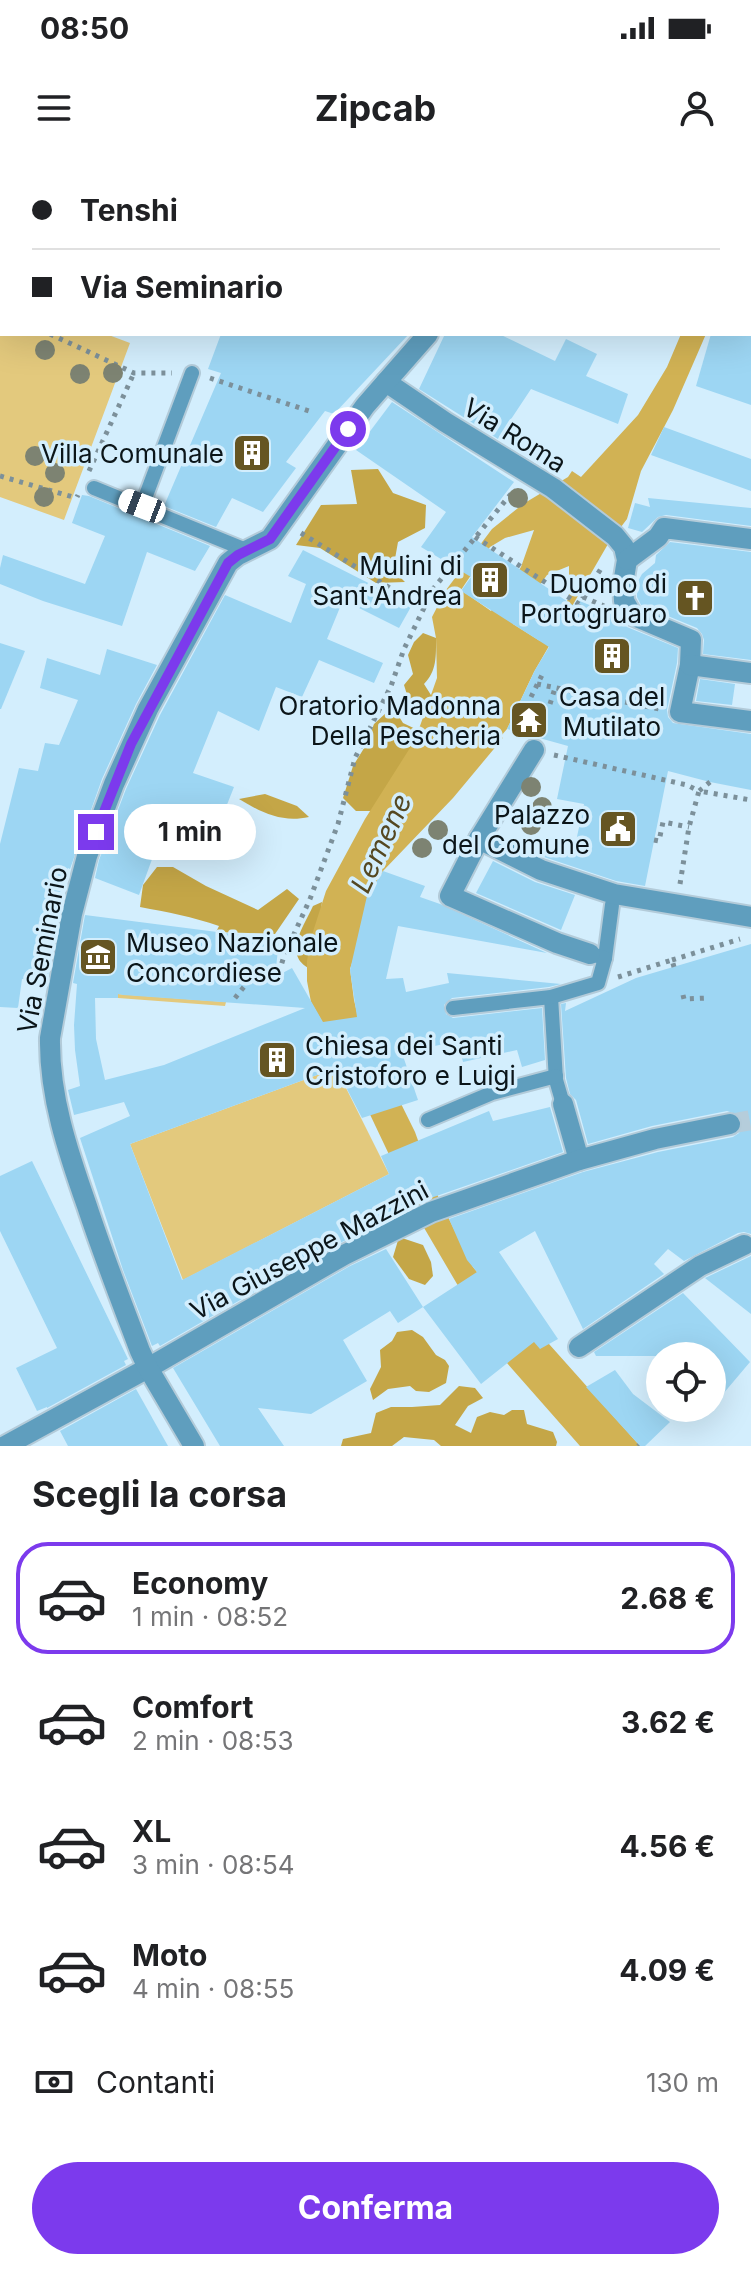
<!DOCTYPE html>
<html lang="it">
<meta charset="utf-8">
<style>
:root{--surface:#fff;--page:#f2f2f2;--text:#202124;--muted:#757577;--line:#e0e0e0;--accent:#7c3aed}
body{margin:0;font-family:Inter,sans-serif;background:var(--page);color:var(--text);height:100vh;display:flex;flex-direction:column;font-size:30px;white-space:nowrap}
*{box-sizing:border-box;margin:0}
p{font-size:26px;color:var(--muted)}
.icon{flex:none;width:44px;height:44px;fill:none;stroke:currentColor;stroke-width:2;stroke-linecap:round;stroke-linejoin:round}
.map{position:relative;height:1286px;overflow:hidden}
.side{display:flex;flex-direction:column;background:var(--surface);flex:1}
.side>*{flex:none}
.banner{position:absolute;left:0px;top:0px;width:752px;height:176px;box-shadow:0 8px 32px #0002;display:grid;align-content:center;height:176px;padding:0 32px;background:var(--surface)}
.controls{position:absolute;left:646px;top:1182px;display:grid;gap:16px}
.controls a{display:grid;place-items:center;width:80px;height:80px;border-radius:50%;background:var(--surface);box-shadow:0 8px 32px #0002;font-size:40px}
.end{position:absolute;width:36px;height:36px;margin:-18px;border:10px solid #7c3aed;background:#fff;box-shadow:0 0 0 4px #fff}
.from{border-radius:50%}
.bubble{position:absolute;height:56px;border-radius:28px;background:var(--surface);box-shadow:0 8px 32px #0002;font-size:26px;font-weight:700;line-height:56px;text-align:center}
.car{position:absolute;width:24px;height:48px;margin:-24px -12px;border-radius:10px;box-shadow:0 0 6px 2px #0007;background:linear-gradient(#fff 24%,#345 0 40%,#fff 0 76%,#345 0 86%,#fff 0)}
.banner b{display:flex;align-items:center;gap:28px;height:76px;font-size:30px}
.banner b+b{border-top:2px solid var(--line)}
.banner i{width:20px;height:20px;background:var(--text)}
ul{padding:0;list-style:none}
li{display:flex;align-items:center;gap:24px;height:112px;margin:0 16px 12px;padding:0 16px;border:4px solid transparent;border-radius:32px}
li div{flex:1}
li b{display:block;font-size:30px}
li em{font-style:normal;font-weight:700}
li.active{border-color:var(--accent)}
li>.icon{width:72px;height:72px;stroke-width:1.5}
h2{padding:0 32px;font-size:36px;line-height:96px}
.pay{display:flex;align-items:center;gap:20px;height:88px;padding:0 32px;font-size:30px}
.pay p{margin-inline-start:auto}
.action{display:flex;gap:16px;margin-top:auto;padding:16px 32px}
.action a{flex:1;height:92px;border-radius:48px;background:var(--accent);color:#fff;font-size:32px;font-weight:700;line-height:92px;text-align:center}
.status{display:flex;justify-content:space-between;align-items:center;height:56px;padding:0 40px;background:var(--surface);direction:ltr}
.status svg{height:22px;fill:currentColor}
header{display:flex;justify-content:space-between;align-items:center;height:104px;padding:0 32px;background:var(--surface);font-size:36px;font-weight:700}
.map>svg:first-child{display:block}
.green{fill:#e3c97d}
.forest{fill:#c4a647}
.water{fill:#d1b254;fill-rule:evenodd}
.building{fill:#9dd6f3;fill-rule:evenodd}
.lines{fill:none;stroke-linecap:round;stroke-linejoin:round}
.pedestrian-tunnel{stroke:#b5cddb;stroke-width:20;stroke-dasharray:20 10;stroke-linecap:butt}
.service-casing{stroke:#b3cbd9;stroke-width:18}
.pedestrian-casing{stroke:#b3cbd9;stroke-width:24}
.minor-casing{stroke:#b3cbd9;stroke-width:24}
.path{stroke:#7c909a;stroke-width:5;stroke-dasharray:4 6;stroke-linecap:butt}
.service{stroke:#5f9ebe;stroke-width:14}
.pedestrian{stroke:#5f9ebe;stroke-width:20}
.minor{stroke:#5f9ebe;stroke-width:20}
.tree{fill:#7d8372}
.route{stroke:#7c3aed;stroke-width:10}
.labels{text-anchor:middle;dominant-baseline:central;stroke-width:7;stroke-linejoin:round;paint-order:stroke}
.street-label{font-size:26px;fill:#0b1519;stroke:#d3eefd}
.poi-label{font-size:26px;fill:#0b1519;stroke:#d3eefd;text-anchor:end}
.water-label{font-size:28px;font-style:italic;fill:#554821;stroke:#d3eefd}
</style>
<div class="status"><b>08:50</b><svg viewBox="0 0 49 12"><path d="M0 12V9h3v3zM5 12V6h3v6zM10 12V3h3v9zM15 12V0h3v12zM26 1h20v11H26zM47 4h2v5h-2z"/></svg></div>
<header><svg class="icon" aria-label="menu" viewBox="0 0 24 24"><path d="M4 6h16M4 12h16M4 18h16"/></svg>Zipcab<svg class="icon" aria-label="person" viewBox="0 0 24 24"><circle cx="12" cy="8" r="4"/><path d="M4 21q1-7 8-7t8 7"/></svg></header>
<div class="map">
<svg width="751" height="1286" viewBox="0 0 751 1286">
<rect width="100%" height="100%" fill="#d3eefd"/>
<g class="green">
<path d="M0 0H165V2H2V174H106L130 183 64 360 0 337Z"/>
<path d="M118 834 226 842 225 846 118 838Z"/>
<path d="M336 908 389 1014 183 1120 130 984Z"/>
</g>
<g class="forest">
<path d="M0 0H147V2H2V38L0 37Z"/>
<path d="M378 309 393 333 426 345 425 368 398 382 393 410 405 422 376 423 320 388 296 385 321 345 357 344 351 310Z"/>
<path d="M423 473 436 478C436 496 437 511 424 524L436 543 429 554 417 553 409 541 404 525 413 514 408 495 414 482Z"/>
<path d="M387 552 398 555 403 563 424 573 380 651H356L343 638 353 606 366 585 374 564Z"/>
<path d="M265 634 297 646 309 657C282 663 262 653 239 639Z"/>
<path d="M157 707H173L206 726 258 750 287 729 299 739 275 774 216 772 219 766C193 757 167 752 140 747L143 725Z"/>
<path d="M322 742 313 810C281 797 303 768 313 746Z"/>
<path d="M399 1077 423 1085 431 1102 433 1116 425 1125 409 1119 393 1097Z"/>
<path d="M412 1170 423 1177 436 1195 445 1200 449 1206 446 1223 429 1232 416 1231 410 1226 388 1229 373 1240 370 1229 381 1207 380 1190 392 1181 397 1172Z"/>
<path d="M459 1226 475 1228 483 1238 468 1246 455 1265 471 1273 477 1257 490 1252 504 1255 512 1250H524L527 1264 553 1272 557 1282 556 1286H441L434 1280 404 1277 392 1286H341L343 1279 371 1273 376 1253 391 1247H412L440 1245Z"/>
</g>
<path class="water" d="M681 174H706L673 250 641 311 627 359 608 384 534 512 507 569 501 576 503 578 453 638 383 711 350 809 354 840 358 857 415 972 439 1039 473 1107 512 1156 549 1184 640 1286H580L507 1203 457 1124 423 1066 346 904 311 842 307 821V801L311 778 326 731 365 659 415 580 437 518 436 478 432 457 446 430 492 369 523 344 568 317 572 311 581 317 638 255 667 207ZM534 370 521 407 491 451 461 430 490 387 505 378ZM569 406V438L540 481 513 464 547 415Z"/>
<g class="building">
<path d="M221 174H409L334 254 325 251 286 302 296 308 263 352 232 338 216 367 164 346 221 213 208 209Z"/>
<path d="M445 174H499L555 201 566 179 597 194 586 216 628 234 618 264 531 229 498 279 419 229Z"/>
<path d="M711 174H751V245L696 226Z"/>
<path d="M392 242 514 322 472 377 574 446 577 440 617 456 627 467 678 488 677 503 667 550 668 557 673 563 751 574V630L710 622 668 611 645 726 616 721 544 697 547 680 575 686 584 644 557 639 568 586 507 569 535 510 549 487 461 431 471 417 421 387 446 352 356 290Z"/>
<path d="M664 267 751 299V331L651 295Z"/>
<path d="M82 335 89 336 210 386 195 411 147 392 122 466 43 441 0 424V408L3 395 85 424 105 376 72 363Z"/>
<path d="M648 338 751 348V366L666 355 658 357 642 372 628 368 635 343 650 347Z"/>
<path d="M670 382 751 392V500L703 494 704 480 702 474 697 468 641 445 637 437V423L642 414 655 403 656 395Z"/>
<path d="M303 390 412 445 399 468 343 440 327 479 383 503 374 523 319 500 302 537 276 527 259 571 218 551 193 613 234 627 207 695 159 680 139 735 95 718 99 700 126 629 160 555 225 435 291 463 306 424 288 416Z"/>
<path d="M0 483 25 491 1 549H0Z"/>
<path d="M107 489 157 505 136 544 102 619 70 709 68 708 54 751 59 752 47 821 22 819 18 848 0 847V684L19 608 38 611 45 583 59 585 78 540 40 528 47 498 100 515Z"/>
<path d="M700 519 735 524 732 545 696 541Z"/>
<path d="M493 701 535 722 575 735 561 770 476 733Z"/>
<path d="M383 711 425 726 420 737 440 744 547 793 398 766 386 819 403 818 406 832 449 823 447 813 561 824 549 827 452 838 444 845 446 854 453 858 542 848 545 900 522 907 517 890 463 902 458 881 402 893 418 940 362 958 336 908 130 984 182 1120 389 1014 381 996 489 951 493 961 550 947 563 992 425 1040 338 1084 160 1186 158 1183 152 1186 123 1110 80 978 130 956 124 942 74 955 68 930 80 926 75 890 74 865 77 824 73 823 85 755 279 780 275 817 292 808 323 862 357 857 350 810 367 736ZM118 834 123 835 305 848 164 905 105 920 96 879 95 838H118Z"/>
<path d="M751 784V1074L744 1072 738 1073 684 1101 668 1089 654 1104 664 1114 583 1169 535 1071 499 1092 558 1179 540 1189 534 1182 481 1224 423 1147 477 1112 467 1100 449 1059 583 1012 658 992 733 977 739 973 742 967V961L739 955 727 951 652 966 588 984 576 940 570 934 566 918 561 844 566 843 565 851 636 818Z"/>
<path d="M32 1001 128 1199 124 1201 126 1205 47 1248V1247L37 1251 16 1208 57 1188 0 1071V1016Z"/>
<path d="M386 1089 423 1147 398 1163 390 1151 343 1180 367 1221 311 1254 258 1248 284 1286H220L173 1208 350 1106Z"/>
<path d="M751 1096V1154L705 1118Z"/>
<path d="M683 1133 750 1202 712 1247V1196H596L594 1192Z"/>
<path d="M615 1210 633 1234 670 1262 645 1286H640L586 1227Z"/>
<path d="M136 1229 168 1286H68L60 1271Z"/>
</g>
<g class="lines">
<path class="pedestrian-tunnel" d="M730 964 751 960"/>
<g class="service-casing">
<g id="service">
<path d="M94 328 246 390"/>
<path d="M142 346 192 213"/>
<path d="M605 798 612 745"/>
<path d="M551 837 556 920 563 944"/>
<path d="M453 848 551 837 598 823 605 798 590 794"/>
<path d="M428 960 492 933 556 916"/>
</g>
</g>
<g class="pedestrian-casing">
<g id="pedestrian">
<path d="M386 222 445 262 553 328 615 376 624 387 627 400 623 424 624 441 632 455 691 480 690 505 680 552 751 561"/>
<path d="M627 400 658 377 664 368 751 379"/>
<path d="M690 505 751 513"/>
<path d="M534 590 479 679 450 736 557 783 590 794"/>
<path d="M479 679 541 710 614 734 751 757"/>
<path d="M563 944 579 1000"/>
<path d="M579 1187 700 1106 744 1085"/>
<path d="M148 1208 344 1095 431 1052 579 1000 655 979 730 964"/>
</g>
</g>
<g class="minor-casing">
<g id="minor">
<path d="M489 2V0"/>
<path d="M5 1286 148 1208"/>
<path d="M194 1286 148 1208 140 1191C122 1143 103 1095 87 1046 68 992 49 936 50 878L72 754 87 696 114 624 148 549 228 403 238 395 270 379 365 246 428 174"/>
</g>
</g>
<g class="path">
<path d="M0 151 2 152"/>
<path d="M50 174 134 213H172"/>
<path d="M210 218 309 251"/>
<path d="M89 311 134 213"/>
<path d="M0 316 73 337H77L78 335"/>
<path d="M301 373 419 446 515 329"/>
<path d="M475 377 579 444 602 407"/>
<path d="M583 437 604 446"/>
<path d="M537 524 659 549"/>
<path d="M531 537 542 515"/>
<path d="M550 544 555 528"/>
<path d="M554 595 687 625 699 631 710 622"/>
<path d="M654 680 659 681 663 662 689 667"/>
<path d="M680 724 689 667 699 631 751 640"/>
<path d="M672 800 740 779"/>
<path d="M618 817 672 800 674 807"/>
<path d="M683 835 684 839 708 838"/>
<path d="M235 838 247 823 281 806 284 796 310 739 338 664 355 598 391 526 404 489 424 448 419 446"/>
<path d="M638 1286 639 1285"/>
</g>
<use href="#service" class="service"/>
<use href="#pedestrian" class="pedestrian"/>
<use href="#minor" class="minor"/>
</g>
<g class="tree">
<circle cx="45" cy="190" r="10"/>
<circle cx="113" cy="213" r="10"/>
<circle cx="80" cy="214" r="10"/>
<circle cx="35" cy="296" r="10"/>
<circle cx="55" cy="313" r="10"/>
<circle cx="44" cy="337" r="10"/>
<circle cx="518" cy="338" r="10"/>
<circle cx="531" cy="627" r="10"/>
<circle cx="542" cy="647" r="10"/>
<circle cx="531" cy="665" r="10"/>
<circle cx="438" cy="670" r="10"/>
<circle cx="422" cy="688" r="10"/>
</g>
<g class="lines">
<path class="route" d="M96 672 131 584 228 403 238 395 270 379 348 269"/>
</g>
<defs>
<g id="building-square" transform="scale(2)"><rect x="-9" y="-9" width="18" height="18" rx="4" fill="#655522" stroke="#d3eefd"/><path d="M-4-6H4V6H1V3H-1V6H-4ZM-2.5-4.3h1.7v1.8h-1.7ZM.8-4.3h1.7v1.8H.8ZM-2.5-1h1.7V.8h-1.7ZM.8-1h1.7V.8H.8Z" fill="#fff"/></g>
<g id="church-square" transform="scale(2)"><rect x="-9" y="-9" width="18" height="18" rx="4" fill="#655522" stroke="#d3eefd"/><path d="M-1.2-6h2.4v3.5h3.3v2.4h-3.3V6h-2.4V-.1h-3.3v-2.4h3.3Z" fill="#fff"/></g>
<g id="temple-square" transform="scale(2)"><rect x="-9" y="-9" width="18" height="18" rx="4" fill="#655522" stroke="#d3eefd"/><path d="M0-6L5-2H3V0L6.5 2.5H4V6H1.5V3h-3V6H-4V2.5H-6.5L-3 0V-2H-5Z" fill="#fff"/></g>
<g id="civic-square" transform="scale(2)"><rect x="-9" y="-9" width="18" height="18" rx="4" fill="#655522" stroke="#d3eefd"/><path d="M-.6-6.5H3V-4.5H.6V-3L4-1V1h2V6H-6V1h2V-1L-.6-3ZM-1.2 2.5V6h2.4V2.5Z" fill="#fff"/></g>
<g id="museum-square" transform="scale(2)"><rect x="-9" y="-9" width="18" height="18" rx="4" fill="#655522" stroke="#d3eefd"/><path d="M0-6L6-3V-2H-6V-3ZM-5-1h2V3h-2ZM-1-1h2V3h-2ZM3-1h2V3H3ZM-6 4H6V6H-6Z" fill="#fff"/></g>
</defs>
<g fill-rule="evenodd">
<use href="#building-square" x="252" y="293"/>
<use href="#building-square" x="490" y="420"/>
<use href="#church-square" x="695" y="438"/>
<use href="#building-square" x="612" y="496"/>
<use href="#temple-square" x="529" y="560"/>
<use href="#civic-square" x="618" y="669"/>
<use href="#museum-square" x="98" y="797"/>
<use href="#building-square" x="277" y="900"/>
</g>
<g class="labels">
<g class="street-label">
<text transform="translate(515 275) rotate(32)">Via Roma</text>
<text transform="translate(42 790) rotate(-79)">Via Seminario</text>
<text transform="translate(309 1090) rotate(-28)">Via Giuseppe Mazzini</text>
</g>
<g class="poi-label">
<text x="224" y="293">Villa Comunale</text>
<text x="462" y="405">Mulini di<tspan x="462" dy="30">Sant'Andrea</tspan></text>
<text x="667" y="423">Duomo di<tspan x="667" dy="30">Portogruaro</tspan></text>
<text x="612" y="536" text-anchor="middle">Casa del<tspan x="612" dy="30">Mutilato</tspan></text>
<text x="501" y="545">Oratorio Madonna<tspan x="501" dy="30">Della Pescheria</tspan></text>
<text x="590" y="654">Palazzo<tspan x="590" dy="30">del Comune</tspan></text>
<text x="126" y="782" text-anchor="start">Museo Nazionale<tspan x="126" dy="30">Concordiese</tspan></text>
<text x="305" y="885" text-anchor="start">Chiesa dei Santi<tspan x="305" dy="30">Cristoforo e Luigi</tspan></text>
</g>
<g class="water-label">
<text transform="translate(381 683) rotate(-65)">Lemene</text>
</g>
</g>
</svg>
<div class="controls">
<a><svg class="icon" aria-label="locate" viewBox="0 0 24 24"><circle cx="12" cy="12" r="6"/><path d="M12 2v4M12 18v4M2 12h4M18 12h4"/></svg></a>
</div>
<i class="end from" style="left:348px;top:269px"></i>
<i class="end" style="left:96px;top:672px"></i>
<div class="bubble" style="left:124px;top:644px;width:132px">1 min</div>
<i class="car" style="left:142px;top:346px;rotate:291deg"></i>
<div class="banner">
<b><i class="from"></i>Tenshi</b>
<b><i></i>Via Seminario</b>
</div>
</div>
<section class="side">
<h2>Scegli la corsa</h2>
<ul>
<li class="active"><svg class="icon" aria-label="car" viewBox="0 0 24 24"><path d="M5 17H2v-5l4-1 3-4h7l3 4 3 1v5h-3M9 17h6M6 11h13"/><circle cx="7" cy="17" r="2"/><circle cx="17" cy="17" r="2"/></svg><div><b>Economy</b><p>1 min · 08:52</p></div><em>2.68 €</em></li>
<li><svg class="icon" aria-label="car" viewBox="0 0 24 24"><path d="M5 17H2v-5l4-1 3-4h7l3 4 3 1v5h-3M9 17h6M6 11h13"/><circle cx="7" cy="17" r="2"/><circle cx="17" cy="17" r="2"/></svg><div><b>Comfort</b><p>2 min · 08:53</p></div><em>3.62 €</em></li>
<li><svg class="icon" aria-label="car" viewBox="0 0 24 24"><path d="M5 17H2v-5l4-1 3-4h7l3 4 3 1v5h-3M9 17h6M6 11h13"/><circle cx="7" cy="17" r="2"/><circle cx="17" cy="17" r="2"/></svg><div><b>XL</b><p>3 min · 08:54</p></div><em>4.56 €</em></li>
<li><svg class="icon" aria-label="car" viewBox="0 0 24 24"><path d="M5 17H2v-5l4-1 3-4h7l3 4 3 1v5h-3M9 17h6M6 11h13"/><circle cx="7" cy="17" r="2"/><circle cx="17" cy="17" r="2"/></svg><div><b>Moto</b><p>4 min · 08:55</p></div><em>4.09 €</em></li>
</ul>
<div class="pay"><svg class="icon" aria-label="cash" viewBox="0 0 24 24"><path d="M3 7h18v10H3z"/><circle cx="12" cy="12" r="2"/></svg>Contanti<p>130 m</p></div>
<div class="action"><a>Conferma</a></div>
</section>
